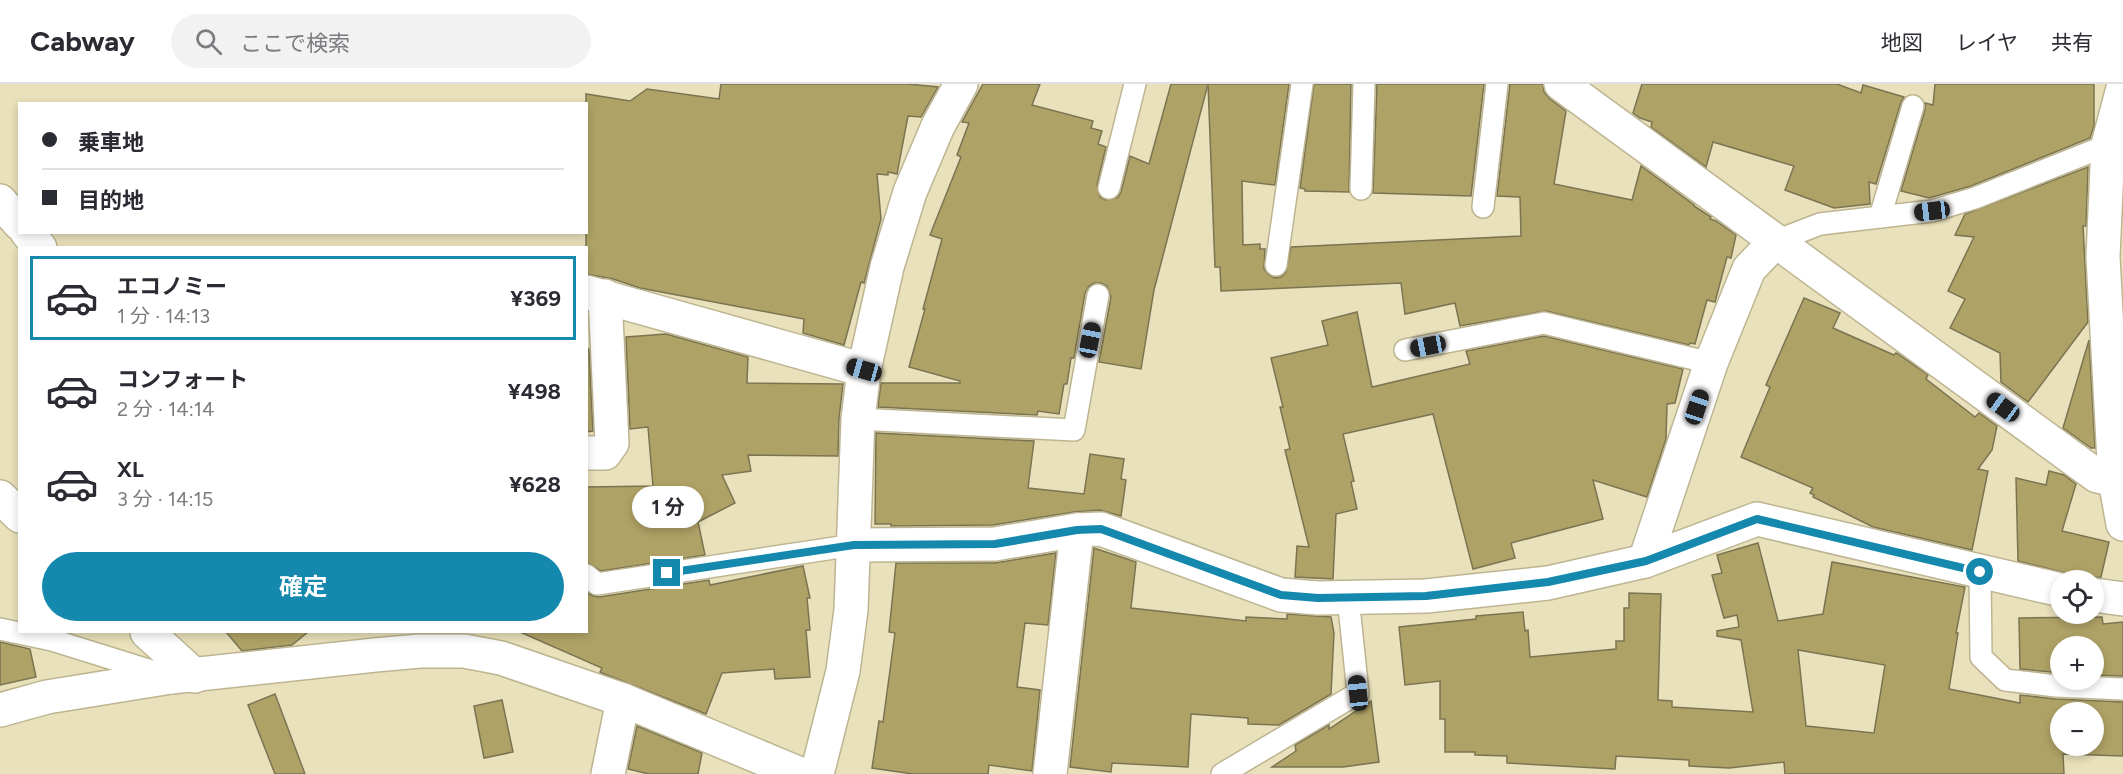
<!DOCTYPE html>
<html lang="ja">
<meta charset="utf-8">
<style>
:root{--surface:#fff;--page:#f2f2f3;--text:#2b2b33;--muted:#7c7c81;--line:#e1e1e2;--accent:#1488ad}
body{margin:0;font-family:Figtree,"Noto Sans JP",sans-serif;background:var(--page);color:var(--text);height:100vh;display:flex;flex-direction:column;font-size:22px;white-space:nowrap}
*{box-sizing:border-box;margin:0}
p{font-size:20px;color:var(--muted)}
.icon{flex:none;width:33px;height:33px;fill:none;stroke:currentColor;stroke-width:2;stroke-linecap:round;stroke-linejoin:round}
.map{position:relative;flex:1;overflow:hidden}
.side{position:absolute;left:18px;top:162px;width:570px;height:387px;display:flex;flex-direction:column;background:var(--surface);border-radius:0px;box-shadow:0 3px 9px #0003}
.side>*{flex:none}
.guide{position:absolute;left:18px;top:18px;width:570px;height:132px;border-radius:0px;box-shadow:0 3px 9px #0003;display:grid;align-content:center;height:132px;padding:0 24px;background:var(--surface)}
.fabs{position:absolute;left:2050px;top:486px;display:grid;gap:12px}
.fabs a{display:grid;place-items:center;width:54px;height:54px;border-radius:50%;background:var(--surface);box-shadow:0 3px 9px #0003;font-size:30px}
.end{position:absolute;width:27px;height:27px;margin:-14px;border:8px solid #1488ad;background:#fff;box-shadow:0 0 0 3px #fff}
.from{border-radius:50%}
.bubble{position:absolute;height:42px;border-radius:21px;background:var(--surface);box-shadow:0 3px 9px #0003;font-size:20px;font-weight:700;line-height:42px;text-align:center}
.car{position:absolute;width:18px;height:36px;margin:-18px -9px;border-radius:8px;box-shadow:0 0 4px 2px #0007;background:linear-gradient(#222 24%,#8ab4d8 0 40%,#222 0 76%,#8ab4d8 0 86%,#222 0)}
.guide b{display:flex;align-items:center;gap:21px;height:57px;font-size:22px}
.guide b+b{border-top:2px solid var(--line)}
.guide i{width:15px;height:15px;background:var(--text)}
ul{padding:10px 0 0;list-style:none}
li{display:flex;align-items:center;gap:18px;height:84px;margin:0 12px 9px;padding:0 12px;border:3px solid transparent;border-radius:0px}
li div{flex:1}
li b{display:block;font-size:22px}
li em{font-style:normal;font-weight:700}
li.selected{border-color:var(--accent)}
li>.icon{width:54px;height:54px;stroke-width:1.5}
.action{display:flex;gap:12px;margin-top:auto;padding:12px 24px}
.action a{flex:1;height:69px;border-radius:36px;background:var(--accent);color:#fff;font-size:24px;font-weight:700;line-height:69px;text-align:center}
header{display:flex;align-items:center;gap:36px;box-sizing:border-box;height:84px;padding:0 30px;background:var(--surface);border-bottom:2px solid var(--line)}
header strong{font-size:28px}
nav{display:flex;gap:33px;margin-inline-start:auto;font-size:21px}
.search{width:420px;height:54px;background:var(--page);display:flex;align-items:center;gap:15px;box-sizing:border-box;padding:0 21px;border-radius:33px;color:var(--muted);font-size:22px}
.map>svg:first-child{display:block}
.building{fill:#afa266;stroke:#7b7452;stroke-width:1.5;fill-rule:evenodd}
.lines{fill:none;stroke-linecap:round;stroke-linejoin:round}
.lane-casing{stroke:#bdb591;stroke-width:24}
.street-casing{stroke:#bdb591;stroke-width:36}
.secondary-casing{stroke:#bdb591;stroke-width:36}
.lane{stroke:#fff;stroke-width:21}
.street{stroke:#fff;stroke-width:33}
.secondary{stroke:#fff;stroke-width:33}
.route{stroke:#1488ad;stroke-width:8}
</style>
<header>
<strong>Cabway</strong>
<div class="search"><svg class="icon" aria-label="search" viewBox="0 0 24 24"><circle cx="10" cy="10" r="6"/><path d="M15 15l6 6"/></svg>ここで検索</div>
<nav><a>地図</a><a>レイヤ</a><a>共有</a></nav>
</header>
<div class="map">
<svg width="2123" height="690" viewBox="0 0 2123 690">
<rect width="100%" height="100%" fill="#e9e1bb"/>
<g class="building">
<path d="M721 0H908L938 3 921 33 908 32 897 90 888 88V91L877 90 881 135 864 199 861 198 844 261 803 249 804 235 640 204 613 195 586 190V10L630 17 647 5 719 15Z"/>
<path d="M983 0H1040L1032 21 1093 37 1091 44 1102 47 1098 60 1106 63 1097 101 1100 113 1106 116 1118 113 1121 108 1130 72 1149 80 1171 0H1208L1154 206 1141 285 1099 278 1111 213 1107 202 1101 199H1094L1089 202 1085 209 1074 274H1071L1067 300H1064L1059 330 1038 327 1037 331 878 323 881 299H960V297L909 283 925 225H923L942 155 930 151 961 73 957 71 969 39 962 38Z"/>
<path d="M1208 0H1289L1275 101 1242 97 1243 161 1260 160V165H1265L1264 185 1269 191 1275 194 1281 193 1286 188 1291 163 1521 152 1520 113 1497 112 1510 0H1543L1544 8 1550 15 1566 27 1554 100 1632 116 1641 82 1694 121V122L1711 133 1710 135 1716 137 1736 151 1731 174 1727 173 1715 218 1707 216 1695 260 1690 259 1689 261 1546 227 1460 242 1455 219 1405 230 1401 199 1221 207 1220 183H1215Z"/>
<path d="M1314 0H1351L1349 108 1305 107V105L1300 104Z"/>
<path d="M1377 0H1484L1471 112 1373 109Z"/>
<path d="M1642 0H1837L1861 9 1863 1 1904 13 1901 18 1876 100 1869 98 1870 120 1834 124 1785 106 1794 82 1713 58 1706 83 1651 43 1652 38 1640 34 1633 29Z"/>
<path d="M1935 0H2094V42L2090 54 1971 102 1929 114 1901 107 1925 26V19L1933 21Z"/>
<path d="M2088 83 2086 142H2083L2088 238 2028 318 2001 298 2000 269 1950 244 1965 215 1948 207 1974 153 1955 151 1965 130Z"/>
<path d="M1804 214 1840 229 1833 244 1894 271 1896 269 1898 270 1928 291 1926 295 1975 333 1979 329 1997 342 1992 366 1978 385 1988 387 1972 466 1873 443 1813 413 1814 411 1810 409 1813 404 1741 373 1770 303 1766 301Z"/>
<path d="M1357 228 1372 303 1470 280 1466 267 1544 252 1683 285 1675 319 1667 320 1666 355 1647 413 1593 396 1603 435 1511 459 1515 474 1473 485 1433 330 1343 350 1354 397 1351 398 1357 425 1336 430 1333 495 1295 493 1297 462 1309 463 1285 366 1290 365 1280 323H1283L1271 274 1328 261 1322 237Z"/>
<path d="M666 250 748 273 747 299 843 300 839 334 838 372 748 371 751 387 722 391 735 419 698 438 705 471 601 487 586 478V403L653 402 648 343 630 345 626 253Z"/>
<path d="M2089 256 2095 364H2091L2063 344Z"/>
<path d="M589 265 593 347 586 348V266Z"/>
<path d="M876 349 1034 357 1028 404 1084 410 1090 370 1124 375 1121 395 1126 396 1121 432 1100 426 1074 428 993 441 891 442V440H875Z"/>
<path d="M2049 387 2064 391 2076 400 2062 447 2109 458 2101 493 2086 494 2018 477 2016 394 2046 401Z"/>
<path d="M1758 459 1778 537 1823 530 1832 478 1965 503 1956 549H1958L1949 605 2020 619V611L2055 615 2123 618V672L2063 670 2064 690H1785L1784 678 1729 684 1689 682V676L1616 672 1615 685 1507 679V672L1475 671V668H1445V635H1440V597L1405 601 1399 543 1476 535V532L1523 528 1525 547 1528 546 1530 573 1616 565V557H1624V524H1629V509L1661 510 1658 616 1672 617V623L1753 628 1741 556 1717 552V547L1739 543 1737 531 1724 534 1712 491 1722 489 1717 471ZM1798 566 1885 581 1874 649 1806 642ZM2061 628H2094V662H2061Z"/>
<path d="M1094 464 1136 478 1131 524 1246 537V533L1287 535V530L1331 533 1334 549 1331 610 1279 641 1248 640V634L1191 630 1188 683 1112 679 1111 688 1070 683Z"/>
<path d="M1056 469 1048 541 1025 539 1017 603 1040 606 1032 687 989 681 988 690H913L872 684 879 637 883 638 895 549 889 548 896 479H995Z"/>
<path d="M803 482 810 514H807L810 546H806L810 593 775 595 774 585 722 589 706 630 602 589 600 588 602 584 520 548H586V508L593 512 599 513 709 496 710 501Z"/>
<path d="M2102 533 2103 540 2123 538V592L2094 591V562H2061V589L2020 585 2019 534Z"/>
<path d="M226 548H308L292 561 242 567Z"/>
<path d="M0 558 30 565 36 593 0 601Z"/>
<path d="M275 610 305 690H275L248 621Z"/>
<path d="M502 616 513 668 484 674 474 622Z"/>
<path d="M1371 617 1379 678 1343 683H1272L1296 667 1295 661 1329 641V645Z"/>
<path d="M637 642 702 669 698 690H649L628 685Z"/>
</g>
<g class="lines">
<g class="lane-casing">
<g id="lane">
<path d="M1109 104 1135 0"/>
<path d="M1361 105 1364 0"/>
<path d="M1483 123 1497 0"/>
<path d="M1880 133 1913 22"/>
<path d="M1776 157 1820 140 1932 127 1975 114 2108 61"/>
<path d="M1276 181 1302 0"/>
<path d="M1405 266 1544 239 1711 279"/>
<path d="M858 335 1074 346 1098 211"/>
<path d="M1980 488 1981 573 2005 596 2056 602 2123 605"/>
<path d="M586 491 597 500 854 461"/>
<path d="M0 545 52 556 161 590"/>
<path d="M1222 690 1358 609 1348 513"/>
</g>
</g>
<g class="street-casing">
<g id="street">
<path d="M1561 0 2097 392 2115 396 2123 395"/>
<path d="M2123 4 2108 61 2103 173 2115 396 2123 440"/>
<path d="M0 117 20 140"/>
<path d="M27 148 40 164"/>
<path d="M586 208 864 286"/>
<path d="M586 369H605L612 359 605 212"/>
<path d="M0 413 20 432"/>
<path d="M854 461 995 460 1077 446 1101 445 1281 511 1318 514 1426 512 1548 499 1645 477 1757 435 2061 506"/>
<path d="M1645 477 1711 279 1749 185 1776 157"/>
<path d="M2094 511 2123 515"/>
<path d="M147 548 195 592"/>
<path d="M171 593 375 571 420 567H464L501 574 623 616 800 690"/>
<path d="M608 690 623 616"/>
<path d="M817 690 843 587 851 526 858 335 864 286 887 183 910 108 938 42 961 0"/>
<path d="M1050 690 1077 446"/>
</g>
</g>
<g class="secondary-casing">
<path id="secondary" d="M0 626 47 613 171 593"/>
</g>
<use href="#lane" class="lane"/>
<use href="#street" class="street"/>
<use href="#secondary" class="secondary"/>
</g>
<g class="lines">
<path class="route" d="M667 489 854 461 995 460 1077 446 1101 445 1281 511 1318 514 1426 512 1548 498 1646 477 1757 435 1980 488"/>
</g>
</svg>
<div class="fabs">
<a><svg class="icon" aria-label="locate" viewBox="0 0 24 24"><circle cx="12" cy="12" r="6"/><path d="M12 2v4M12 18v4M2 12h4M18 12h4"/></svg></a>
<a>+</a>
<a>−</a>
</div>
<i class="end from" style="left:1980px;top:488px"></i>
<i class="end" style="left:667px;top:489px"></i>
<div class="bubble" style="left:632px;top:402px;width:72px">1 分</div>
<i class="car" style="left:1932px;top:127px;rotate:263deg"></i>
<i class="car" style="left:1090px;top:256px;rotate:11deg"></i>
<i class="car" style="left:1428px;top:262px;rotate:259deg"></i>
<i class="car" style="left:864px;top:286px;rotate:286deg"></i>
<i class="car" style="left:1697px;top:323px;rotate:18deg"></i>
<i class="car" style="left:2003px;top:323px;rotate:306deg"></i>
<i class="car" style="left:1358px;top:609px;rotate:354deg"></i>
<div class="guide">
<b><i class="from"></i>乗車地</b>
<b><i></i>目的地</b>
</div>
<section class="side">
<ul>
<li class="selected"><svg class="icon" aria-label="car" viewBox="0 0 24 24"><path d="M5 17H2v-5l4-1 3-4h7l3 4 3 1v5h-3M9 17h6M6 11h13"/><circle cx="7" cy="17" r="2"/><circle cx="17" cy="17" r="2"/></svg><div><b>エコノミー</b><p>1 分 · 14:13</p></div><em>¥369</em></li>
<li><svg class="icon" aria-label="car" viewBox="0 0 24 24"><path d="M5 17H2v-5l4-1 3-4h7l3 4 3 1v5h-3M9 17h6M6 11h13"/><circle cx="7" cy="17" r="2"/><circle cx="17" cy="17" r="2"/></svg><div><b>コンフォート</b><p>2 分 · 14:14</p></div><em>¥498</em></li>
<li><svg class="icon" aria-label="car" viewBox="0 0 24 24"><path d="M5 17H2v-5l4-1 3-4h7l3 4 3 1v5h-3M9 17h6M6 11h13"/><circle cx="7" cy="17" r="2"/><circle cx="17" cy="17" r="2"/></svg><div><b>XL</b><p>3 分 · 14:15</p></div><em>¥628</em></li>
</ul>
<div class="action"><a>確定</a></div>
</section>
</div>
